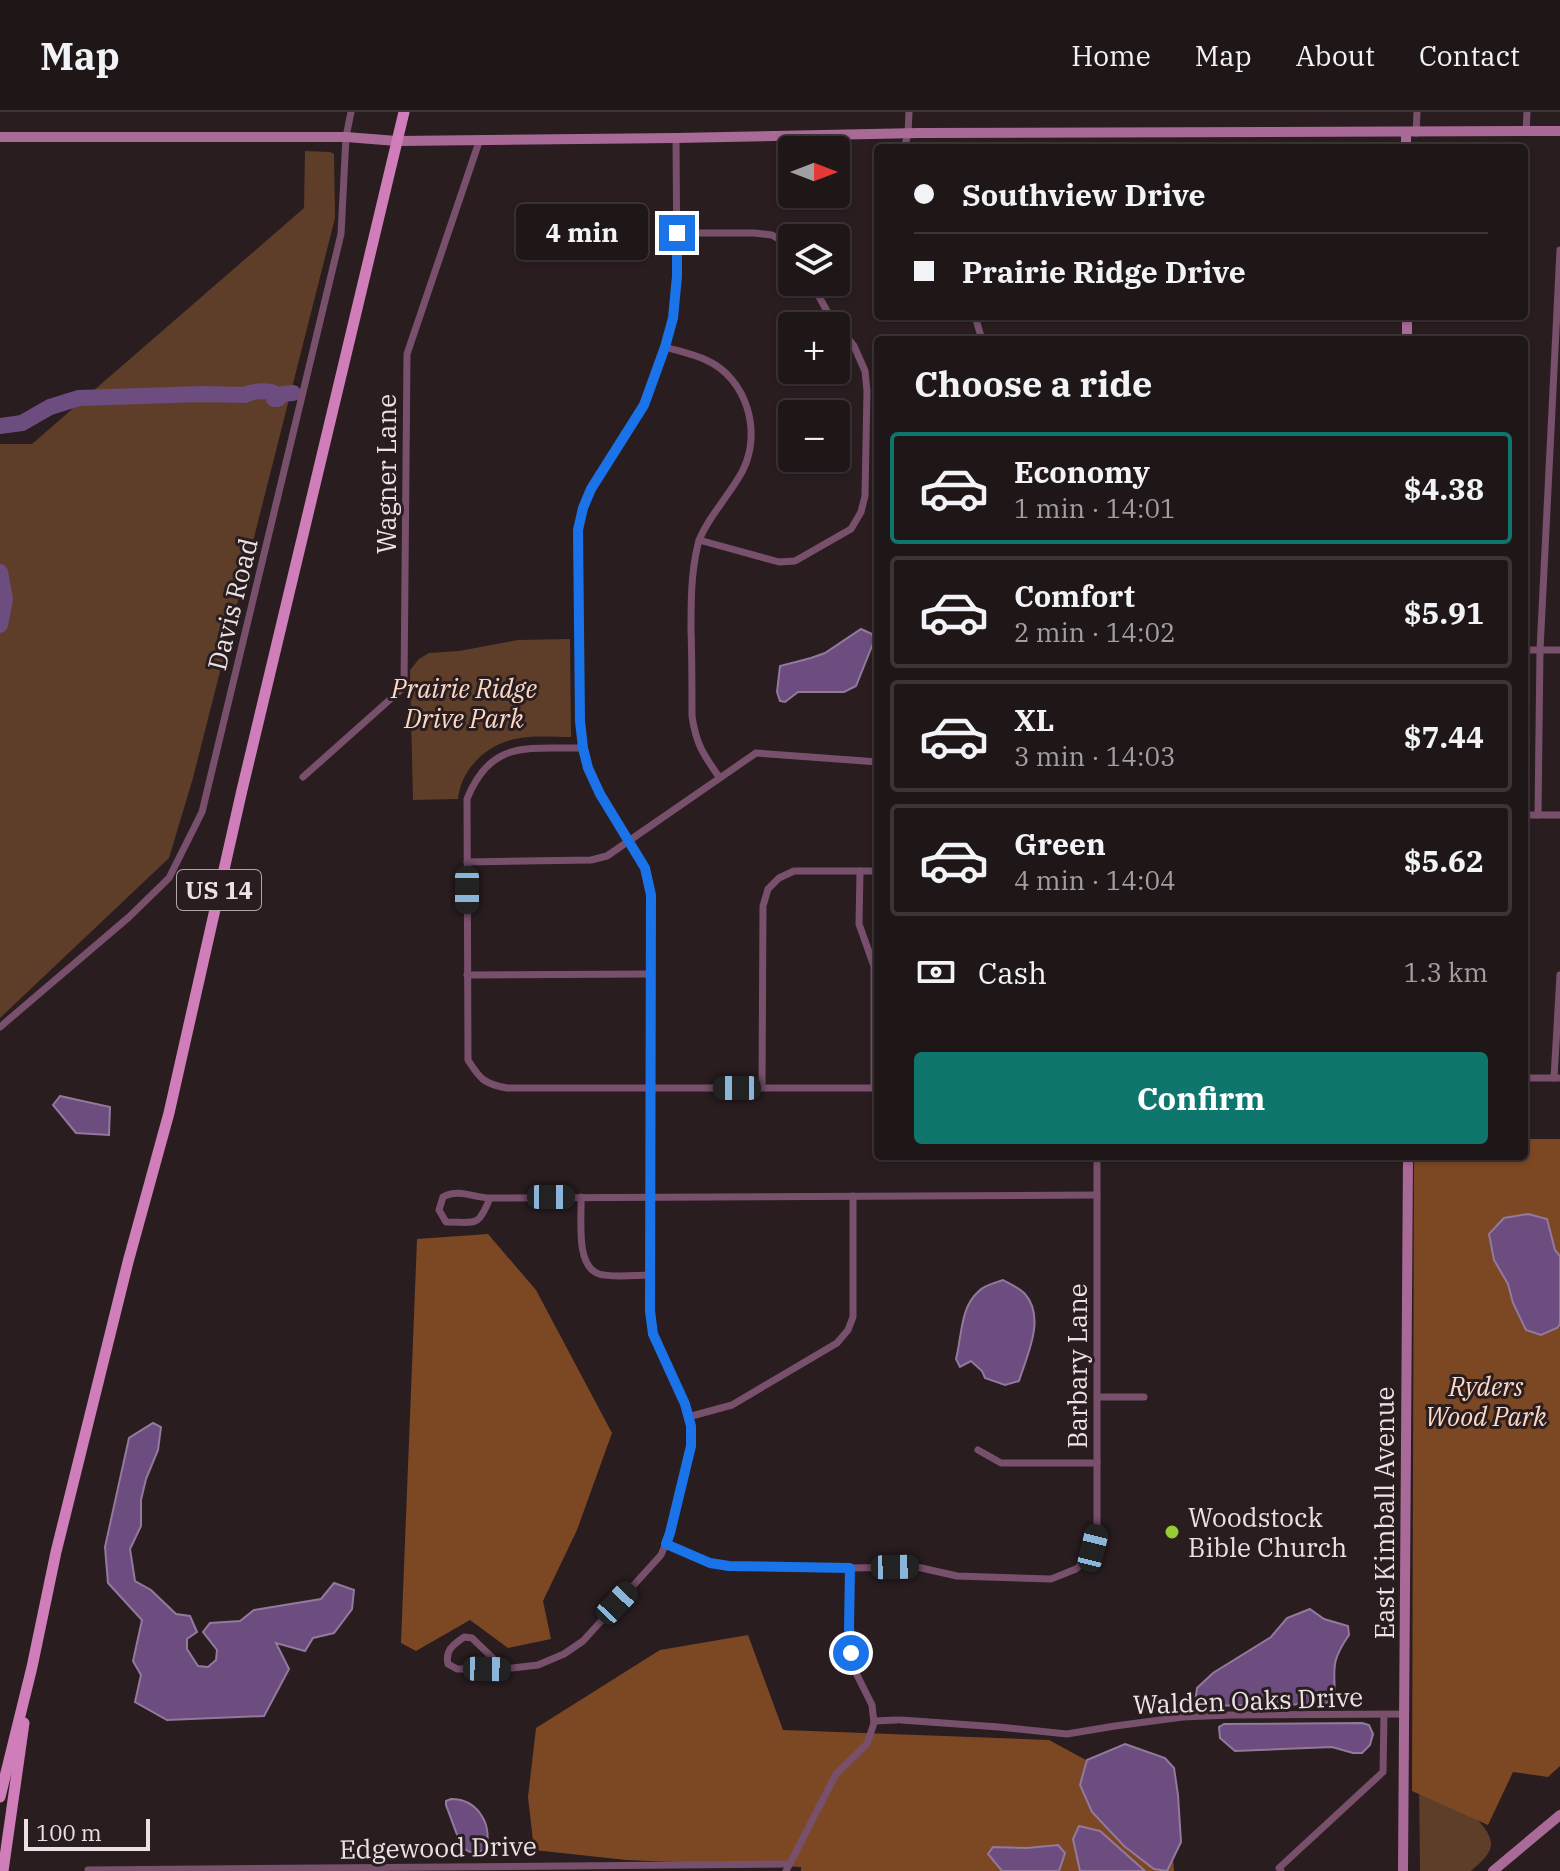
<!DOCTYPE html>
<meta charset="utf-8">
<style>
:root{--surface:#1f1618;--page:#271f21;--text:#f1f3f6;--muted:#a19fa2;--line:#3c3537;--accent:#0f766e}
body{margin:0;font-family:"IBM Plex Serif",serif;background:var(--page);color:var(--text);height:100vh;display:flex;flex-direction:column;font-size:30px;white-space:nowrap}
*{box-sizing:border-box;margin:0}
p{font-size:26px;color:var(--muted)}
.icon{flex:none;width:44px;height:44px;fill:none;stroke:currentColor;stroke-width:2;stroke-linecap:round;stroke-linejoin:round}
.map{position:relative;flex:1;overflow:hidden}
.drawer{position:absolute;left:874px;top:224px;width:654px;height:824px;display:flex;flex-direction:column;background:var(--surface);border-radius:8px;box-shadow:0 2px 6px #0004,0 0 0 2px var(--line)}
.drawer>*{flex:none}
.top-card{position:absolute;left:874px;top:32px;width:654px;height:176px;border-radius:8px;box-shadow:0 2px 6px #0004,0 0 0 2px var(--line);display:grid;align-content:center;height:176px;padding:0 40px;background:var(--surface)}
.needle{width:52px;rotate:90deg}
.tools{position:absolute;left:778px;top:24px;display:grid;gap:16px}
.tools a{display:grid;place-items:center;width:72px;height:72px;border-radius:8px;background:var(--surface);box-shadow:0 2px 6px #0004,0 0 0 2px var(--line);font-size:40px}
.scale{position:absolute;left:24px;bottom:20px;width:126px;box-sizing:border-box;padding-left:8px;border:4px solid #eae2e4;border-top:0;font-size:22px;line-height:28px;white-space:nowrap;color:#eae2e4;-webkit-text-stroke:6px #291d20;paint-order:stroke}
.end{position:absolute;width:36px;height:36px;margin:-18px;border:10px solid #1a73e8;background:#fff;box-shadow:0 0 0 4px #fff}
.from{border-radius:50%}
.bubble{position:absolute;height:56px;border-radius:8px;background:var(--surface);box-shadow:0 2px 6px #0004,0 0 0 2px var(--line);font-size:26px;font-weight:700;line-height:56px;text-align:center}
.car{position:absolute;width:24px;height:48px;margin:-24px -12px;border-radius:10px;box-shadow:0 0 6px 2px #0007;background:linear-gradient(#222 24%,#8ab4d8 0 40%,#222 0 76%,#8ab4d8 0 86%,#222 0)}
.top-card b{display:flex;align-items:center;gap:28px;height:76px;font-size:30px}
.top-card b+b{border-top:2px solid var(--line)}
.top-card i{width:20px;height:20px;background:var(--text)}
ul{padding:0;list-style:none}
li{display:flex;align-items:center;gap:24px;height:112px;margin:0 16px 12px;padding:0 24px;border:4px solid var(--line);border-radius:8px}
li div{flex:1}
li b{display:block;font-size:30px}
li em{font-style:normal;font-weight:700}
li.active{border-color:var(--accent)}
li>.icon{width:72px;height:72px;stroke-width:1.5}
h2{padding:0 40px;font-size:36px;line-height:96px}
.pay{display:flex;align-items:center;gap:20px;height:88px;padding:0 40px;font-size:30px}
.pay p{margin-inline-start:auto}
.button{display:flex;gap:16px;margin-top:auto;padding:16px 40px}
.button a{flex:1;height:92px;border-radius:8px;background:var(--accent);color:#fff;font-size:32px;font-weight:700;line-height:92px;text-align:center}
header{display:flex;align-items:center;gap:48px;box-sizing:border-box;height:112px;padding:0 40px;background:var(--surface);border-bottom:2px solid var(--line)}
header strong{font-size:38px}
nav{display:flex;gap:44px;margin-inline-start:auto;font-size:28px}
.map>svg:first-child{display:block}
.green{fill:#5f3e29}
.forest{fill:#7c4723}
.water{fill:#6d4c7f;stroke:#92799d;stroke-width:2}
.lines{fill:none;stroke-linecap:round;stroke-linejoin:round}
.river{stroke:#6d4c7f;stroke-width:16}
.street{stroke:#78506c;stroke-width:7}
.secondary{stroke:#aa6a98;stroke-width:10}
.primary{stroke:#d07eb9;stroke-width:11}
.route{stroke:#1a73e8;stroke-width:10}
.poi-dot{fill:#99cb35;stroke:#291d20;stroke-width:3}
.labels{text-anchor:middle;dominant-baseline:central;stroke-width:6;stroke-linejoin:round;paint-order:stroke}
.shield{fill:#291d20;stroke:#b0a7a9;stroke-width:2}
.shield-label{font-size:24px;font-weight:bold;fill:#eae2e4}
.street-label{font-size:26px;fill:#eae2e4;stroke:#291d20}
.park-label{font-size:26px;font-style:italic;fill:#fcd9c5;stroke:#291d20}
.poi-label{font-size:26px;fill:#eae2e4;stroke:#291d20;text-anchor:start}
</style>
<header>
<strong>Map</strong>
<nav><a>Home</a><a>Map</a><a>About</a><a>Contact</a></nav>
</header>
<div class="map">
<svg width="1560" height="1759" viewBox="0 0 1560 1759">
<rect width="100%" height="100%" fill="#291d20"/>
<g class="green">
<path d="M305 39 330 40 334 42 335 106 193 666 169 746 0 906V332H32L304 96Z"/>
<path d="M570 527 571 625C553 625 532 623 515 627 486 633 461 657 458 687L413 688 410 558 419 547 429 541 459 539 518 528Z"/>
<path d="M1419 1663C1437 1676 1494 1710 1491 1734 1489 1745 1478 1752 1471 1759H1420Z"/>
</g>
<g class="forest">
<path d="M1524 1027H1560V1654L1548 1665 1513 1660 1488 1713 1412 1679 1414 1044H1524Z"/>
<path d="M488 1122 536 1178 612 1321 577 1418 543 1489 551 1527 508 1536 470 1508 416 1539 401 1531 417 1127Z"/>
<path d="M748 1523 783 1618 1049 1628 1169 1693 1174 1759H801V1755L626 1748 534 1738 528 1685 536 1616 660 1538Z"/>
</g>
<g class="water">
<path d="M861 517 872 522 874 529 856 574 844 580H798L785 590 780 589 777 580 780 554 811 546 825 541Z"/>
<path d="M60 984 110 995 109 1023 76 1021 53 993Z"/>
<path d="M1528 1102 1547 1107 1555 1138 1560 1144V1212L1557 1216 1541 1223 1526 1218 1513 1191 1508 1172 1494 1148 1489 1122 1504 1106Z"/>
<path d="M1003 1168C1010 1172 1020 1176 1025 1182 1046 1206 1027 1243 1019 1269L1005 1273 985 1266 982 1259 971 1249 960 1255 956 1247C962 1224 960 1195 979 1179 984 1173 995 1171 1003 1168Z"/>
<path d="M153 1311 161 1315 158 1338 146 1367 141 1388V1414L130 1437 135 1469 151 1478 176 1502 190 1504 197 1520 187 1527V1537L198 1554 208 1555 216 1548 217 1538 203 1520 210 1511 240 1509 254 1498 321 1487 334 1471 354 1478 352 1497 334 1521 313 1526 305 1539 276 1531 289 1557 264 1604 167 1608 135 1590 141 1563 133 1549 142 1508 108 1471 105 1435 129 1326Z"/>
<path d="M1310 1497 1324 1507 1348 1514 1349 1523C1331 1549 1334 1555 1335 1585L1325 1592 1202 1594 1195 1591 1197 1576 1213 1561 1271 1525 1287 1506Z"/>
<path d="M1362 1611 1369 1613 1373 1622 1370 1633 1362 1641H1353L1332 1635 1235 1639 1220 1626 1219 1615 1224 1612Z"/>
<path d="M1125 1632 1165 1646 1174 1656 1178 1683 1181 1730 1167 1759 1154 1757 1124 1734 1092 1700 1080 1673 1087 1648Z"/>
<path d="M451 1687C479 1687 494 1715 485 1739L470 1740 462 1736 446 1693V1689Z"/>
<path d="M1079 1714 1100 1719 1145 1759H1080L1073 1727Z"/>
<path d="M1058 1733 1065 1741 1059 1759H1002L988 1742 993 1735 1027 1736Z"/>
</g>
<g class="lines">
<g class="river">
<path d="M0 314 22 311 50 295 79 286 203 282 245 283C252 279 267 278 274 281V287H278L282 282 293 281"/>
<path d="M0 460 5 487 0 513"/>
</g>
<g class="street">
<path d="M1526 20 1527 0"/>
<path d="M1416 21 1417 0"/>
<path d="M904 36 908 22 909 0"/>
<path d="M677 121H754L772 123 792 135"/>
<path d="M975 204 982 228"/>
<path d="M665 235C678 239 693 242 706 248 747 266 762 320 743 358 732 380 704 410 698 432 691 461 691 488 691 518 692 546 692 575 692 604 696 632 703 642 719 665"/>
<path d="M699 428 779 450 795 449 851 417 861 400 865 384 867 279 865 259 854 234 828 201 811 170"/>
<path d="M1524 538H1560"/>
<path d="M583 636C528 637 491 627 467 687L468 948C480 967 484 972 507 976H878"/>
<path d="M303 665 404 575 407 242 480 27"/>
<path d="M1524 703H1560"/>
<path d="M1538 703 1540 538 1560 138"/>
<path d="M467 750 591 748 607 744 756 641 878 650"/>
<path d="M860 759 859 812 874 854V976"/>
<path d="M467 863 651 862"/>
<path d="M0 915 129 805 169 766 202 700 341 122 346 25 351 0"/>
<path d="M1524 966H1560"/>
<path d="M1554 966 1560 863"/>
<path d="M762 975 763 794 768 777 779 766 794 759H878"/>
<path d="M581 1085C582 1106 575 1154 599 1162 612 1166 636 1163 651 1163"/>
<path d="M490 1086C478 1116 476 1110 446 1110L439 1098 443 1085C459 1076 474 1086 490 1086L1097 1083"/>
<path d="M1097 1285H1144"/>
<path d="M688 1305 732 1293 837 1231 848 1218 853 1205V1084"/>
<path d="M978 1338 1001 1351H1097"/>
<path d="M666 1432 710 1451 729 1454 850 1456 917 1455 957 1464 1051 1467 1076 1457 1087 1447 1093 1436 1097 1420V1044"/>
<path d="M504 1557 472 1526 464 1525C453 1533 445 1538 448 1552L457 1557H504L538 1553 564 1542 583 1529 661 1443 670 1421 691 1334V1314L685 1292 653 1222 650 1199 651 783 645 756 600 682 588 656 583 636 580 609 578 418 583 396 591 377 644 293 665 235 673 206 677 164 676 26"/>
<path d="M901 1608 999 1615 1067 1622 1115 1614 1183 1605 1230 1603 1405 1602"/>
<path d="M874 1609 897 1608"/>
<path d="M88 1758 789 1752"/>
<path d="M786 1759 836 1662 867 1632 874 1611 872 1593 856 1561 851 1541 849 1516 850 1456"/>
<path d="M1281 1759 1279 1756 1383 1660 1384 1603"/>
</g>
<g class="secondary">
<path d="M1406 21V36"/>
<path d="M0 25H346L397 29 676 26 919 21 1560 19"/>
<path d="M1407 204V228"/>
<path d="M1403 1759 1408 1044"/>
<path d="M1493 1759 1560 1703"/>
</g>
<g class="primary">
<path d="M0 1685 32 1555 56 1440 128 1150 169 1001 242 678 404 0"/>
<path d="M3 1759 24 1611"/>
</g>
</g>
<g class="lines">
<path class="route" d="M677 121V164L673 206 665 235 644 293 591 377 583 396 578 418 580 609 583 636 588 656 600 682 645 756 651 783 650 1199 653 1222 685 1292 691 1314V1334L670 1421 666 1432 710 1451 729 1454 850 1456 849 1516 851 1541"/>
</g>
<circle class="poi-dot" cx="1172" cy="1420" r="8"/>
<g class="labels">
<rect class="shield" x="177" y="758" width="84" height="40" rx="6"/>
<g class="shield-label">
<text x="219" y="778">US 14</text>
</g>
<g class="street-label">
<text transform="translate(386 362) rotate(-90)">Wagner Lane</text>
<text transform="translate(232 492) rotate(-76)">Davis Road</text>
<text transform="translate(1077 1254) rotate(-90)">Barbary Lane</text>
<text transform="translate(1384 1401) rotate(-90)">East Kimball Avenue</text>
<text transform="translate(1248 1588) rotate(-2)">Walden Oaks Drive</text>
<text transform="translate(438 1735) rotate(-1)">Edgewood Drive</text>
</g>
<g class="park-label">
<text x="464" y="576">Prairie Ridge<tspan x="464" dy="30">Drive Park</tspan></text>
<text x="1486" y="1274">Ryders<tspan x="1486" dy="30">Wood Park</tspan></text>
</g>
<g class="poi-label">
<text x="1188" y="1405">Woodstock<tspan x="1188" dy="30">Bible Church</tspan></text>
</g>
</g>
</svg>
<div class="tools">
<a><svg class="needle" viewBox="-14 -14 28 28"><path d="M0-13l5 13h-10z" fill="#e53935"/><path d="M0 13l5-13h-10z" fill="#a19fa2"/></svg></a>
<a><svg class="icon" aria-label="layers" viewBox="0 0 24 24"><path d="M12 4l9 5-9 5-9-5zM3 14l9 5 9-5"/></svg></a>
<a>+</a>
<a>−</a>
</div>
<div class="scale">100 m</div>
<i class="end from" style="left:851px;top:1541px"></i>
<i class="end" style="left:677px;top:121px"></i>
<div class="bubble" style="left:516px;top:92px;width:132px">4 min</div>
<i class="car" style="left:467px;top:778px;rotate:180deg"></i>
<i class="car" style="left:737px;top:976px;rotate:270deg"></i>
<i class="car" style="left:551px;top:1085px;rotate:90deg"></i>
<i class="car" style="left:1093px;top:1436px;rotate:14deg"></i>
<i class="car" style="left:895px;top:1455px;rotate:89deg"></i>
<i class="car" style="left:617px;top:1491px;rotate:43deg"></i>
<i class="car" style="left:487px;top:1557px;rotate:91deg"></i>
<div class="top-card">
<b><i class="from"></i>Southview Drive</b>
<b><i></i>Prairie Ridge Drive</b>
</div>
<section class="drawer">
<h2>Choose a ride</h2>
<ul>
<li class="active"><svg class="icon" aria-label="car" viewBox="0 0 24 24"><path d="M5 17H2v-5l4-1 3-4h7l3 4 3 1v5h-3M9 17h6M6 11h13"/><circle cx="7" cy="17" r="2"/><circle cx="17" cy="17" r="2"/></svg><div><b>Economy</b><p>1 min · 14:01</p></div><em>$4.38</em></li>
<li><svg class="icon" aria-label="car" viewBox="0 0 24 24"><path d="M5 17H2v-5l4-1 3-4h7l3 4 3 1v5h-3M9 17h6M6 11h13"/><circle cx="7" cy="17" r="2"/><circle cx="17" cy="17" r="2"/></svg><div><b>Comfort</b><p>2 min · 14:02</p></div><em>$5.91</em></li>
<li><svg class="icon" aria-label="car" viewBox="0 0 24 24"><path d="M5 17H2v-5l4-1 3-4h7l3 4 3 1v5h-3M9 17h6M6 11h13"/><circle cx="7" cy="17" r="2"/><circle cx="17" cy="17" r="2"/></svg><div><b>XL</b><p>3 min · 14:03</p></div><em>$7.44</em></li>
<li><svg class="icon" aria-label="car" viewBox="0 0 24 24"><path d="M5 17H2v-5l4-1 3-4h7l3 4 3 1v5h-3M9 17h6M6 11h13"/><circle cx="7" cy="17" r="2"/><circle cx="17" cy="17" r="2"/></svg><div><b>Green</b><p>4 min · 14:04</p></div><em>$5.62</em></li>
</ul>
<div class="pay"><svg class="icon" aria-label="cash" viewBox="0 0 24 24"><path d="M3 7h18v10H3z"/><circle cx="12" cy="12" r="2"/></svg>Cash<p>1.3 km</p></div>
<div class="button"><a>Confirm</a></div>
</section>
</div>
